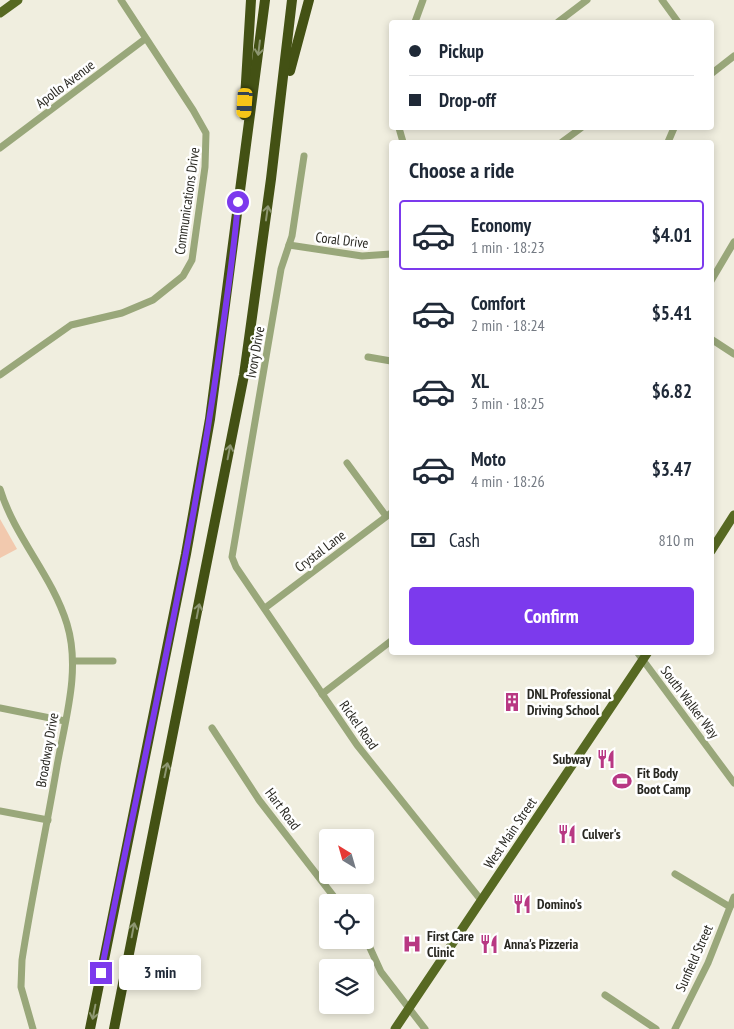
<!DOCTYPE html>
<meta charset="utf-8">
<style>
:root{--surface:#fff;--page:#f2f2f3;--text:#1f2937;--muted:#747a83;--line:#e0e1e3;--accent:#7c3aed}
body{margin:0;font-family:"PT Sans Narrow",sans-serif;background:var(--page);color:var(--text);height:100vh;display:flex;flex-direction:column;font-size:19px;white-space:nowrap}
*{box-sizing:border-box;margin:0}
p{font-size:16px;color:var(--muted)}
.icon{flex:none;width:28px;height:28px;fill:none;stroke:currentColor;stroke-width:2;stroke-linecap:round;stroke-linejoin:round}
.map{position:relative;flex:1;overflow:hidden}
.panel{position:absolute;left:389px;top:140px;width:325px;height:515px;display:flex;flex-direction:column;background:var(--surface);border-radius:5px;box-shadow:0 2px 8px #0003}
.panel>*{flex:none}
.guide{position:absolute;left:389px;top:20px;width:325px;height:110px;border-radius:5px;box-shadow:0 2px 8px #0003;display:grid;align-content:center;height:110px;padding:0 20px;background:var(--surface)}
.needle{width:32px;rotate:323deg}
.fabs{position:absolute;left:319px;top:829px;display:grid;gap:10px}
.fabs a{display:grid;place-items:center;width:55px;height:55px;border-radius:5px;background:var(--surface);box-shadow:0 2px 8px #0003;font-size:25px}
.end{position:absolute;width:22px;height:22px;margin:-11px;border:6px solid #7c3aed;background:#fff;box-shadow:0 0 0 2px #fff}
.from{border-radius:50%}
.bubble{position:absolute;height:35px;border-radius:5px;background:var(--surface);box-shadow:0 2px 8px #0003;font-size:16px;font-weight:700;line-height:35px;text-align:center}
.car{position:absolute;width:15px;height:30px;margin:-15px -8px;border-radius:6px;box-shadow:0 0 4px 1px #0007;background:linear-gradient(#f5c518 24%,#345 0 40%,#f5c518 0 76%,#345 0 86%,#f5c518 0)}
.guide b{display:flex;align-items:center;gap:18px;height:48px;font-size:19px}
.guide b+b{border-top:1px solid var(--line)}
.guide i{width:12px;height:12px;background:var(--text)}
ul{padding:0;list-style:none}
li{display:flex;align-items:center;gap:15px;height:70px;margin:0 10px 8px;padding:0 10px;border:2px solid transparent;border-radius:5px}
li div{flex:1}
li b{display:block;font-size:19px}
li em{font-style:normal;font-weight:700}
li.current{border-color:var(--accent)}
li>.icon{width:45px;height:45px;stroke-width:1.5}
h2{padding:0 20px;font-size:22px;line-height:60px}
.pay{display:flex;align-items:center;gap:12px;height:55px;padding:0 20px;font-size:19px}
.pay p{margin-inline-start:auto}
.primary-button{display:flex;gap:10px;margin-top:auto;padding:10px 20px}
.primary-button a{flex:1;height:58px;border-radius:5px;background:var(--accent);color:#fff;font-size:20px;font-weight:700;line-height:58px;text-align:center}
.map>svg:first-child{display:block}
.green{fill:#f2c9ae}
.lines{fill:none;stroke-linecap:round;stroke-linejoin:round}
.minor{stroke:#99a77a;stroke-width:7}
.major{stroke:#576922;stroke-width:9}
.highway{stroke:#435114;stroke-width:10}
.oneway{stroke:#8e9772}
.route{stroke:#7c3aed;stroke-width:6}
.labels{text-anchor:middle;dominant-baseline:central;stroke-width:5;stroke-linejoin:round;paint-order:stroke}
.street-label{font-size:14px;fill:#292822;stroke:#fff}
.poi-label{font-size:14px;font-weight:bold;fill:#292822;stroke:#fff;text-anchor:start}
</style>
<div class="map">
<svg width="734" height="1029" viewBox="0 0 734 1029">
<rect width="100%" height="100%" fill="#f0eedf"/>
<path class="green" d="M0 519 17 549 0 558Z"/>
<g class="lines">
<g class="minor">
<path d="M662 0 678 22"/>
<path d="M415 22 423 0"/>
<path d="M558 22 587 0"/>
<path d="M711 74 734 56"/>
<path d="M399 128 403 142"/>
<path d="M562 142 581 128"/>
<path d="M668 142 674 128"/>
<path d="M0 148 145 39"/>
<path d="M304 156 292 236 281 269 232 557 236 567 357 745 481 900"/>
<path d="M289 245 362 256 391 254"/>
<path d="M711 281 734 242"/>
<path d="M711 339 734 354"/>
<path d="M368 357 391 361"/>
<path d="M0 375 71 325 122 313 153 300 183 276 192 260 205 167 206 133 193 110 121 0"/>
<path d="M347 463 386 516"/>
<path d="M0 489C15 538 52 575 67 624 81 670 65 720 57 766 46 831 32 895 22 960L21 987 33 1029"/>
<path d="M265 608 391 513"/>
<path d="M637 652 734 783"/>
<path d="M73 661H113"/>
<path d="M322 694 391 641"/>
<path d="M0 708 65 721"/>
<path d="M212 728 259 800 338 902"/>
<path d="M0 811 48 820"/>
<path d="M675 874 730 907"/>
<path d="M365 937 381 972 425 1029"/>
<path d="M605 995 656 1029"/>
<path d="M675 1029 708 963 734 897"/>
</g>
<g class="major">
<path d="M0 13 18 0"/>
<path d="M711 551 734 515"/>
<path d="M395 1029 648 652"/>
</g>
<g class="highway">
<path d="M290 71 309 0"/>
<path d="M244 115 251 0"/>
<path d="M90 1029 186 554 210 419 265 0"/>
<path d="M114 1029 244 375 271 179 292 0"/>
</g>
</g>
<defs><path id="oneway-shaft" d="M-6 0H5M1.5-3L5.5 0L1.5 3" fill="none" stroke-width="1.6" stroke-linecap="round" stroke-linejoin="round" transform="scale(1.25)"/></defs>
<g class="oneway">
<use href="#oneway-shaft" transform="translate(259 48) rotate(97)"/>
<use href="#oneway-shaft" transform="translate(267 213) rotate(-82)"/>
<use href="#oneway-shaft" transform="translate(229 452) rotate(-79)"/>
<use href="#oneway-shaft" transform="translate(198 611) rotate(-79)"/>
<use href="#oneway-shaft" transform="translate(166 770) rotate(-78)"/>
<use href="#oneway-shaft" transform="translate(133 930) rotate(-79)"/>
<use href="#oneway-shaft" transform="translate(94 1012) rotate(101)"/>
</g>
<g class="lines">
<path class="route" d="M101 973C141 767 190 562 219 354 226 303 234 253 238 202"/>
</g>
<defs>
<g id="building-bare" transform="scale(1.5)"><path d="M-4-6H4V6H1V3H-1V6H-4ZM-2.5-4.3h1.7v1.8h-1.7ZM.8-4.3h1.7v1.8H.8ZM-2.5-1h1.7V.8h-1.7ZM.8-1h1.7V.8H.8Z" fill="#b83883" stroke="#fff" stroke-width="2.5" paint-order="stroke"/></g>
<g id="restaurant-bare" transform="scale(1.5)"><path d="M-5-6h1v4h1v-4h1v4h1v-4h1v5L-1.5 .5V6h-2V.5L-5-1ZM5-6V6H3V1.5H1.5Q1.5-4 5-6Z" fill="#b83883" stroke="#fff" stroke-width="2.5" paint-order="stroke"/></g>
<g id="stadium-bare" transform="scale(1.5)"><path d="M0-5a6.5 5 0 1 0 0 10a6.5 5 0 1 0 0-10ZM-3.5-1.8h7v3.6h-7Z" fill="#b83883" stroke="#fff" stroke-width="2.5" paint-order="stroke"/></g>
<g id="hospital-bare" transform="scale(1.5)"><path d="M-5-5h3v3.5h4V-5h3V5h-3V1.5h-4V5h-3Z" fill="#b83883" stroke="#fff" stroke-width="2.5" paint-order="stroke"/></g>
</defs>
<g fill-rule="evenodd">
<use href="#building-bare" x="512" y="702"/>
<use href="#restaurant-bare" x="606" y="759"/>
<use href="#stadium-bare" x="622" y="781"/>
<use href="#restaurant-bare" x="567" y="834"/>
<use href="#restaurant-bare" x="522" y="904"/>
<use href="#hospital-bare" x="412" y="944"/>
<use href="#restaurant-bare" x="489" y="944"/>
</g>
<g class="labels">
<g class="street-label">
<text transform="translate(65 84) rotate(-37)">Apollo Avenue</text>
<text transform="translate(187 201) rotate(-82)">Communications Drive</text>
<text transform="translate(342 240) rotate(7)">Coral Drive</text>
<text transform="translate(255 352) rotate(-80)">Ivory Drive</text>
<text transform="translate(320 551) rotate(-37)">Crystal Lane</text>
<text transform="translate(690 702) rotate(53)">South Walker Way</text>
<text transform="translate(359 725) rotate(55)">Rickel Road</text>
<text transform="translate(47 750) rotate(-80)">Broadway Drive</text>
<text transform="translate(283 809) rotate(53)">Hart Road</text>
<text transform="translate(510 833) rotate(-56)">West Main Street</text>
<text transform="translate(694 958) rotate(-66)">Sunfield Street</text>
</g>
<g class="poi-label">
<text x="527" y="694">DNL Professional<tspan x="527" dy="16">Driving School</tspan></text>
<text x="591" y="759" text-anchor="end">Subway</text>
<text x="637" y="773">Fit Body<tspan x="637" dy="16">Boot Camp</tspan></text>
<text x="582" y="834">Culver's</text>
<text x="537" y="904">Domino's</text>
<text x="427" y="936">First Care<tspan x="427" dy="16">Clinic</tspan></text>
<text x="504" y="944">Anna's Pizzeria</text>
</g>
</g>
</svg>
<div class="fabs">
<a><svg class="needle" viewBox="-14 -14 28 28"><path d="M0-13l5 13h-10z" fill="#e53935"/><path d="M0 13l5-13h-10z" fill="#747a83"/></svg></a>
<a><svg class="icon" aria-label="locate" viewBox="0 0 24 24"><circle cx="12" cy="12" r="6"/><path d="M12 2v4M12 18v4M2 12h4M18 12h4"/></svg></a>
<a><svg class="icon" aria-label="layers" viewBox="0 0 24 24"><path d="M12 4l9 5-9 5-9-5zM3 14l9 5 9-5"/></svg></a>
</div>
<i class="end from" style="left:238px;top:202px"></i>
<i class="end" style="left:101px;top:973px"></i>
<div class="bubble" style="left:119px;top:955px;width:82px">3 min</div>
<i class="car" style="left:245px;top:103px;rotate:184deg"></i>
<div class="guide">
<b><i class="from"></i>Pickup</b>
<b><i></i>Drop-off</b>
</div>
<section class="panel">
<h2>Choose a ride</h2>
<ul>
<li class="current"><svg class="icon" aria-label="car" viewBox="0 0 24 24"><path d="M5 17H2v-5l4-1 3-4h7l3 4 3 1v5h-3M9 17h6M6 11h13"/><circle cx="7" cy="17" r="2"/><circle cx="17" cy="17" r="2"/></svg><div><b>Economy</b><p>1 min · 18:23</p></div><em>$4.01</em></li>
<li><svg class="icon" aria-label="car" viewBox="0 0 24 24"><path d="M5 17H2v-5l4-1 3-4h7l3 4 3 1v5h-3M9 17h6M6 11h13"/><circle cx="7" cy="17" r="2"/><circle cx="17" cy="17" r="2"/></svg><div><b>Comfort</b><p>2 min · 18:24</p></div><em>$5.41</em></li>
<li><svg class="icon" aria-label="car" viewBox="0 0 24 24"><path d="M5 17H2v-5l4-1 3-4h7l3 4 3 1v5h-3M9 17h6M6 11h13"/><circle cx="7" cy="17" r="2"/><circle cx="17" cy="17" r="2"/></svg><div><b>XL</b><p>3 min · 18:25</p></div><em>$6.82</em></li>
<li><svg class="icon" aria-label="car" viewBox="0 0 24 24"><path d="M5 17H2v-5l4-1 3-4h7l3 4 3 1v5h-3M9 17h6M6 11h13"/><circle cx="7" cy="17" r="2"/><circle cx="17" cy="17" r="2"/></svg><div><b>Moto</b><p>4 min · 18:26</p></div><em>$3.47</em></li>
</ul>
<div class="pay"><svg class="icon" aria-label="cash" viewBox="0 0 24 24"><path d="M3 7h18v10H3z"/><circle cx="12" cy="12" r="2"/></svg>Cash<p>810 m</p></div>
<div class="primary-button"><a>Confirm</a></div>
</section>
</div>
